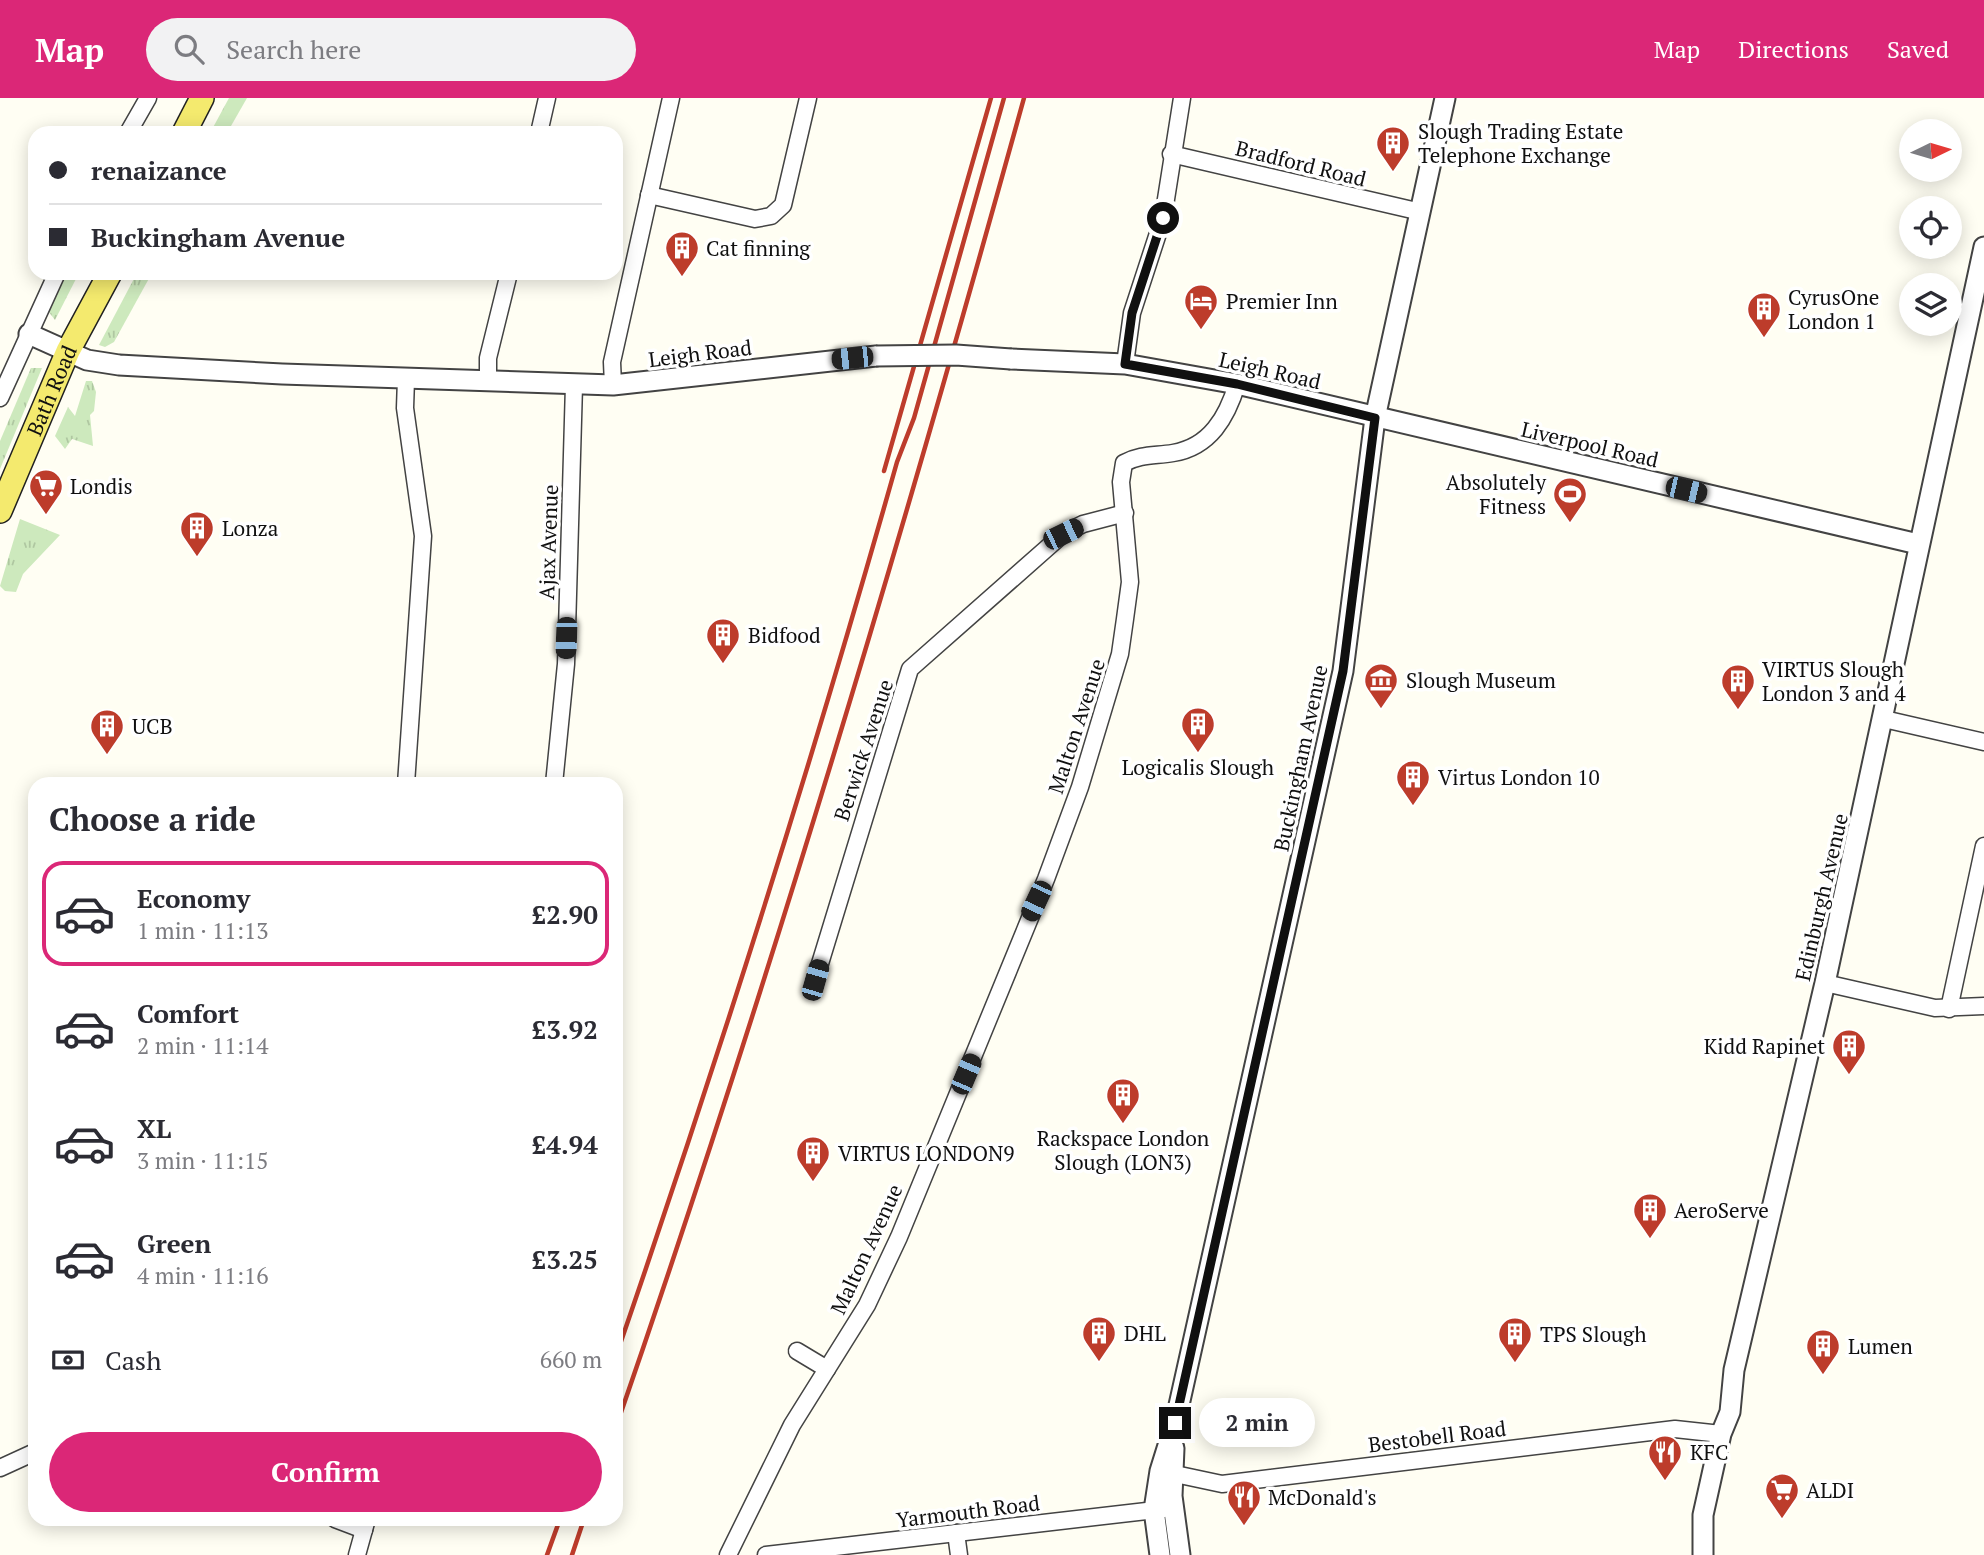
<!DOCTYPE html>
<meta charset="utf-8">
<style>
:root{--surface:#fff;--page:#f2f2f3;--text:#2b2b33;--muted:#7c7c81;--line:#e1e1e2;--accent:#db2777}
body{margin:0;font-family:"PT Serif",serif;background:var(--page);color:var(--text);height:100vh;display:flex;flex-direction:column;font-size:26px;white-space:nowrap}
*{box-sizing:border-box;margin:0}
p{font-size:23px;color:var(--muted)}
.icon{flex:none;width:38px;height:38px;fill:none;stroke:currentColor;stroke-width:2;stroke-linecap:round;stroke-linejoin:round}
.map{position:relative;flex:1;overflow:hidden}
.side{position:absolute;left:28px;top:679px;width:595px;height:749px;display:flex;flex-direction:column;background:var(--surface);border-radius:21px;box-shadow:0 4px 18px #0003}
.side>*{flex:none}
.guide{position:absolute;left:28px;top:28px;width:595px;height:154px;border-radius:21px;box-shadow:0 4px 18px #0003;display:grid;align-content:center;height:154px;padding:0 21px;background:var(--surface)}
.needle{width:46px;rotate:85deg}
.controls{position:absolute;left:1899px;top:21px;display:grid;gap:14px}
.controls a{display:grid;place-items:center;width:63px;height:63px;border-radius:50%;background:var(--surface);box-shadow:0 4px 18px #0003;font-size:35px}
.end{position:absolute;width:32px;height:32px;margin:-16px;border:9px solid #101010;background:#fff;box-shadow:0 0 0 4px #fff}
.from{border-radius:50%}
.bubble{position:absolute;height:49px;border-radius:24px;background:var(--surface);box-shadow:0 4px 18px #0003;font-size:23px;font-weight:700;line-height:49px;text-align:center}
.car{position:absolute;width:21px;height:42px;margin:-21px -10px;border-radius:9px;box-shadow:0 0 5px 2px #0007;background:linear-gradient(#222 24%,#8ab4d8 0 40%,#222 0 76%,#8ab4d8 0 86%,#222 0)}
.guide b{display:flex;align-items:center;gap:24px;height:66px;font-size:26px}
.guide b+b{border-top:2px solid var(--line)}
.guide i{width:18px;height:18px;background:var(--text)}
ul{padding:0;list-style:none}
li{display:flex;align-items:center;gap:21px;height:105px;margin:0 14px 10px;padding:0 7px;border:4px solid transparent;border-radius:21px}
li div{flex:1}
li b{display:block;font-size:26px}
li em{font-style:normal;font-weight:700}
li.active{border-color:var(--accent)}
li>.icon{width:63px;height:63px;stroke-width:1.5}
h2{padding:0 21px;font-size:32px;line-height:84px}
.pay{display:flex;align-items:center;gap:18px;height:77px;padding:0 21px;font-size:26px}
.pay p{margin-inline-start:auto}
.primary-button{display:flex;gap:14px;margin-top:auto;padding:14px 21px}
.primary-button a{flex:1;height:80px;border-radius:42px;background:var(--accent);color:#fff;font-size:28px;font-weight:700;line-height:80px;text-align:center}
header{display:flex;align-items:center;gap:42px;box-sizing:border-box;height:98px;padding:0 35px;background:var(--accent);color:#fff}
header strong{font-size:33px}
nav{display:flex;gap:38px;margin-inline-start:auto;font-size:24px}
.search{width:490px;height:63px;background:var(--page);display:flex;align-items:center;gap:18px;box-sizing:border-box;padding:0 24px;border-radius:38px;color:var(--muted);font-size:26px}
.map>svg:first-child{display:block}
.grass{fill:url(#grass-tufts)}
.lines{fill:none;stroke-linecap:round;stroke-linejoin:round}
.minor-casing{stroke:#434343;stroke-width:19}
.tertiary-casing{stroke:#434343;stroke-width:23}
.primary-casing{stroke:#212121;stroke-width:26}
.minor{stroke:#fff;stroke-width:16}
.tertiary{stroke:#fff;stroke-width:19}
.primary{stroke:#f4ea6e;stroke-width:23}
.rail{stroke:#bd3c2b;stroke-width:4.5}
.tertiary-bridge-casing{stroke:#434343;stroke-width:23;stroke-linecap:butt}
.tertiary-bridge{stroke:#fff;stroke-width:19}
.route{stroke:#101010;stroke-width:9}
.labels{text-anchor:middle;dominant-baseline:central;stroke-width:7;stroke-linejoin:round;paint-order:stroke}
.poi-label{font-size:21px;fill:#101010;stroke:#fff;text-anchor:start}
.street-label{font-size:21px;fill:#101010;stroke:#fff}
</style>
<header>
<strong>Map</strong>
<div class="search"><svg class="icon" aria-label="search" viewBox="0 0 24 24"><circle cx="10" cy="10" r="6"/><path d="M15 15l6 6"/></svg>Search here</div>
<nav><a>Map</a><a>Directions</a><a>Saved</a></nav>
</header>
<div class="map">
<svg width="1984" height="1457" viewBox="0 0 1984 1457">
<defs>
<pattern id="grass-tufts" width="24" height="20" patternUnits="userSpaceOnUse" patternTransform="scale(1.75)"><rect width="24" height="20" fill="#cde9bd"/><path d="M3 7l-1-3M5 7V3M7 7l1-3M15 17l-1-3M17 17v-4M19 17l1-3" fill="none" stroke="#afc7a1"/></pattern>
</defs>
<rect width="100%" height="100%" fill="#fffef3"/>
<g class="grass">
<path d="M229 0H247L227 35H210Z"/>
<path d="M67 175H79L55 222 48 213Z"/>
<path d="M137 175H152L114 244 105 249 99 247Z"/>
<path d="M31 270H42L0 371V343Z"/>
<path d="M86 283H92L96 294 94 313 90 317 93 348 72 341 65 351 55 338 68 309 75 318Z"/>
<path d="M20 421 60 437 23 476 16 494 5 493 0 488Z"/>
</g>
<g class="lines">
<g class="minor-casing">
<g id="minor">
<path d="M128 35 148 0"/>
<path d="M539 35 547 0"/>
<path d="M1171 56 1421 114"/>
<path d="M649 97 755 121 771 118 783 107 808 0"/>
<path d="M1125 266 1132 215 1163 120 1182 0"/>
<path d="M488 283V260L509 175"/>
<path d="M613 287 612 264 671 0"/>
<path d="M0 300 57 175"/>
<path d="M1884 621 1984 644"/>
<path d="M406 686 423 438 405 310 406 281"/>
<path d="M554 686 566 566 574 287"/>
<path d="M815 882 910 571 1063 436 1083 426 1125 415"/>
<path d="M1825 885 1935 910 1984 908"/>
<path d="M1949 911 1984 748"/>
<path d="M797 1253 827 1271"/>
<path d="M0 1370 35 1354"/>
<path d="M1161 1373 1222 1386 1675 1331 1721 1336"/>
<path d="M335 1421 364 1432"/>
<path d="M956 1435 959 1457"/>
<path d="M357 1457 367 1421"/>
<path d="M728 1457 792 1327 867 1207 899 1139 1046 781 1080 689 1120 556 1125 521 1130 484 1121 384 1124 365C1141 356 1155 358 1173 355 1210 349 1227 319 1237 286"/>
<path d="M766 1457 1164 1411"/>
</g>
</g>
<g class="tertiary-casing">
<g id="tertiary">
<path d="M29 236 87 262 119 267 282 276 613 287 876 258"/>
<path d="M1011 261 1125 266 1237 286 1918 446"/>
<path d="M1174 1350 1172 1398 1180 1457"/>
<path d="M1160 1457 1154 1412 1160 1373 1175 1325 1343 573 1375 320 1445 0"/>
<path d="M1703 1457V1417L1721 1336 1730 1314 1734 1272 1825 885 1984 149"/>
</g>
</g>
<g class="primary-casing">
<g id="primary">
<path d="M184 35 202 0"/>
<path id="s1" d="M0 413 68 253 110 175"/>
</g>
</g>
<use href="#minor" class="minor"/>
<use href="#tertiary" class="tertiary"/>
<use href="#primary" class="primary"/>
<g class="rail">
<path d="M884 373 991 0"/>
<path d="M616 1258C718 962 812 665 897 364L914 320 1004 0"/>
<path d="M616 1329C768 890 900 448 1024 0"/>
<path d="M547 1457 560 1421"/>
<path d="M572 1457 584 1421"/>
</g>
<g class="tertiary-bridge-casing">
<path id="tertiary-bridge" d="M876 258 956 257 1011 261"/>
</g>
<use href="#tertiary-bridge" class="tertiary-bridge"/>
</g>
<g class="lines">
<path class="route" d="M1163 120 1132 215 1125 266 1237 286 1375 320 1343 573 1175 1325"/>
</g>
<defs>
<g id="building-pin" transform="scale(1.75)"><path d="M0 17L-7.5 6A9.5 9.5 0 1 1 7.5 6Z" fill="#bd3c2b" stroke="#fff"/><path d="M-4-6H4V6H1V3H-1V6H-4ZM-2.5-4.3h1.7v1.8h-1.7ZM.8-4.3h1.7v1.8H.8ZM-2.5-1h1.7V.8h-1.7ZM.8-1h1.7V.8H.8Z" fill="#fff"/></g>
<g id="hotel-pin" transform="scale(1.75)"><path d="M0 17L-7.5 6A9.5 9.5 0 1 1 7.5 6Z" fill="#bd3c2b" stroke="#fff"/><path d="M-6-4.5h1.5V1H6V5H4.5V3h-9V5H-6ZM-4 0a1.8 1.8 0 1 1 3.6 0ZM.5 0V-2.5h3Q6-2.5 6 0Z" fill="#fff"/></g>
<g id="supermarket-pin" transform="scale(1.75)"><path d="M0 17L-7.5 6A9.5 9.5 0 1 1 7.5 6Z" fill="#bd3c2b" stroke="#fff"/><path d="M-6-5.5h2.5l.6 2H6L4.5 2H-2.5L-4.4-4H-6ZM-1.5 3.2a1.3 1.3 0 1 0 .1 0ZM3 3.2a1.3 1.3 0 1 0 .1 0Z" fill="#fff"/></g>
<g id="stadium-pin" transform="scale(1.75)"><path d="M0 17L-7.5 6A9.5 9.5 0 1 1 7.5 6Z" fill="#bd3c2b" stroke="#fff"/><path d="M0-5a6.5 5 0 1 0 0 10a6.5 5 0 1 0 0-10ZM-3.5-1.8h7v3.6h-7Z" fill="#fff"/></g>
<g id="museum-pin" transform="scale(1.75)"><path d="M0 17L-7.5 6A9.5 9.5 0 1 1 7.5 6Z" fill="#bd3c2b" stroke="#fff"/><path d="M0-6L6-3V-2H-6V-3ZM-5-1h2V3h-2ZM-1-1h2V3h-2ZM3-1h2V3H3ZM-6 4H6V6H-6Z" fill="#fff"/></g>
<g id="restaurant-pin" transform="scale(1.75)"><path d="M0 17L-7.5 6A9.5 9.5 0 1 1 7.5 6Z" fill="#bd3c2b" stroke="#fff"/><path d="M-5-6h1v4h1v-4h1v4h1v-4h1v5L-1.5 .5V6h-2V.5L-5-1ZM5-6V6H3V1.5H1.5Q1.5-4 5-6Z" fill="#fff"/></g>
</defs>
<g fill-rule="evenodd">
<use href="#building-pin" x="1393" y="45"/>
<use href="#building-pin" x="682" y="150"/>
<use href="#hotel-pin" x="1201" y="203"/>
<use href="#building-pin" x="1764" y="211"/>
<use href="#supermarket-pin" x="46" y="388"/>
<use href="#stadium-pin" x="1570" y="396"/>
<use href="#building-pin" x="197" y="430"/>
<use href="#building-pin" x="723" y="537"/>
<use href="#museum-pin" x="1381" y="582"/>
<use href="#building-pin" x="1738" y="583"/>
<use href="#building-pin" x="1198" y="626"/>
<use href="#building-pin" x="107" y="628"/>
<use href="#building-pin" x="1413" y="679"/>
<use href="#building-pin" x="1849" y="948"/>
<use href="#building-pin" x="1123" y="997"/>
<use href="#building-pin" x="813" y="1055"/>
<use href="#building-pin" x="1650" y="1112"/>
<use href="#building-pin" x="1099" y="1235"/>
<use href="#building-pin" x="1515" y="1236"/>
<use href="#building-pin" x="1823" y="1248"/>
<use href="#restaurant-pin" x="1665" y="1354"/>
<use href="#supermarket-pin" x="1782" y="1392"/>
<use href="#restaurant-pin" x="1244" y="1399"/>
</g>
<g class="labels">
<g class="poi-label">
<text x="1418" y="33">Slough Trading Estate<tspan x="1418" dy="24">Telephone Exchange</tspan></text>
<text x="706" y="150">Cat finning</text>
<text x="1788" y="199">CyrusOne<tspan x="1788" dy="24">London 1</tspan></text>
<text x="1226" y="203">Premier Inn</text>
<text x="1546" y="384" text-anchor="end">Absolutely<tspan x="1546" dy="24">Fitness</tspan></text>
<text x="70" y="388">Londis</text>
<text x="222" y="430">Lonza</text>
<text x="748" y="537">Bidfood</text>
<text x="1762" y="571">VIRTUS Slough<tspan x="1762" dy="24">London 3 and 4</tspan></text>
<text x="1406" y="582">Slough Museum</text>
<text x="132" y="628">UCB</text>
<text x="1198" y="669" text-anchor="middle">Logicalis Slough</text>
<text x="1438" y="679">Virtus London 10</text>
<text x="1825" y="948" text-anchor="end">Kidd Rapinet</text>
<text x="1123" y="1040" text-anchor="middle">Rackspace London<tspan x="1123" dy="24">Slough (LON3)</tspan></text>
<text x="838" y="1055">VIRTUS LONDON9</text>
<text x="1674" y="1112">AeroServe</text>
<text x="1124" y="1235">DHL</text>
<text x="1540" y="1236">TPS Slough</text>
<text x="1848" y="1248">Lumen</text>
<text x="1690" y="1354">KFC</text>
<text x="1806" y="1392">ALDI</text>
<text x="1268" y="1399">McDonald's</text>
</g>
<g class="street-label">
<text transform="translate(1301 65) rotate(14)">Bradford Road</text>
<text transform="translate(700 255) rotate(-7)">Leigh Road</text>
<text transform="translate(1270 272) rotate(13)">Leigh Road</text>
<text stroke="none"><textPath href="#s1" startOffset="131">Bath Road</textPath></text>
<text transform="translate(1590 346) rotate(13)">Liverpool Road</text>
<text transform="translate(548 444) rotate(-88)">Ajax Avenue</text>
<text transform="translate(1076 628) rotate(-72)">Malton Avenue</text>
<text transform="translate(863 652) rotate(-72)">Berwick Avenue</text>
<text transform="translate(1300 660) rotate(-78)">Buckingham Avenue</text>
<text transform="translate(1821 799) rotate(-77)">Edinburgh Avenue</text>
<text transform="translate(866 1151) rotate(-65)">Malton Avenue</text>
<text transform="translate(1437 1338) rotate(-7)">Bestobell Road</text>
<text transform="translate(968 1413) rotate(-7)">Yarmouth Road</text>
</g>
</g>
</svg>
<div class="controls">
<a><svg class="needle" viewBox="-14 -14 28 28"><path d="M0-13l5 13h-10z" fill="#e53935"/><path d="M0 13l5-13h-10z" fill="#7c7c81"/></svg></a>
<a><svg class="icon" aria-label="locate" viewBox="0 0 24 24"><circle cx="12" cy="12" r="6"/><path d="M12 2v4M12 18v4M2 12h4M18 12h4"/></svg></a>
<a><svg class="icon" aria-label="layers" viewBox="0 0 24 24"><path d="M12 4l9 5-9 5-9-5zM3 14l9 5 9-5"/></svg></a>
</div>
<i class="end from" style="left:1163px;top:120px"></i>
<i class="end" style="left:1175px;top:1325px"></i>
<div class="bubble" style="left:1199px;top:1300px;width:116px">2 min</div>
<i class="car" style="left:852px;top:260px;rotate:264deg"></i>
<i class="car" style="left:1686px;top:392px;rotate:103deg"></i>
<i class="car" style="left:1063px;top:436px;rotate:64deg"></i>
<i class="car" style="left:566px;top:540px;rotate:182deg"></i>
<i class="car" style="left:1036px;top:803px;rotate:205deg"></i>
<i class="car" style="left:815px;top:882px;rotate:16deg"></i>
<i class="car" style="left:966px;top:976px;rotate:23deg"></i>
<div class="guide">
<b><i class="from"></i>renaizance</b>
<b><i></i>Buckingham Avenue</b>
</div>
<section class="side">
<h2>Choose a ride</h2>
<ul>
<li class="active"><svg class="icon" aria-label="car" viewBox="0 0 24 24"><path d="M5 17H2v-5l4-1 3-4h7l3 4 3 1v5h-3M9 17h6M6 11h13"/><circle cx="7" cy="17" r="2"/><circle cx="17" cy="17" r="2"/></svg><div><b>Economy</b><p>1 min · 11:13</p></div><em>£2.90</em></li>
<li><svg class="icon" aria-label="car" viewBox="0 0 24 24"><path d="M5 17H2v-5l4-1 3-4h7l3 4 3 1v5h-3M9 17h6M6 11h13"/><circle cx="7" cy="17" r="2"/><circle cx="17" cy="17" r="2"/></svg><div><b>Comfort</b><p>2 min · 11:14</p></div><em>£3.92</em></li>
<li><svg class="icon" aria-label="car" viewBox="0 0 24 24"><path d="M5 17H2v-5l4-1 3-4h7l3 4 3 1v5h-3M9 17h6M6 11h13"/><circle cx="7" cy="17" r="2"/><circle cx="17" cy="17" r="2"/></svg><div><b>XL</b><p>3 min · 11:15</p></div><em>£4.94</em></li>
<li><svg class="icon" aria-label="car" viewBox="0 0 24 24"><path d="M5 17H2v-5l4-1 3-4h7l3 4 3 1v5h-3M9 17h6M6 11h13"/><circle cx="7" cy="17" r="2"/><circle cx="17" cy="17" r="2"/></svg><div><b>Green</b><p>4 min · 11:16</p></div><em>£3.25</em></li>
</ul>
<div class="pay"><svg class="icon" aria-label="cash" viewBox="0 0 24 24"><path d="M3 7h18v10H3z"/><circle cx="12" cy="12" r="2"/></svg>Cash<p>660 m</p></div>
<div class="primary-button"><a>Confirm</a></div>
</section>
</div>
